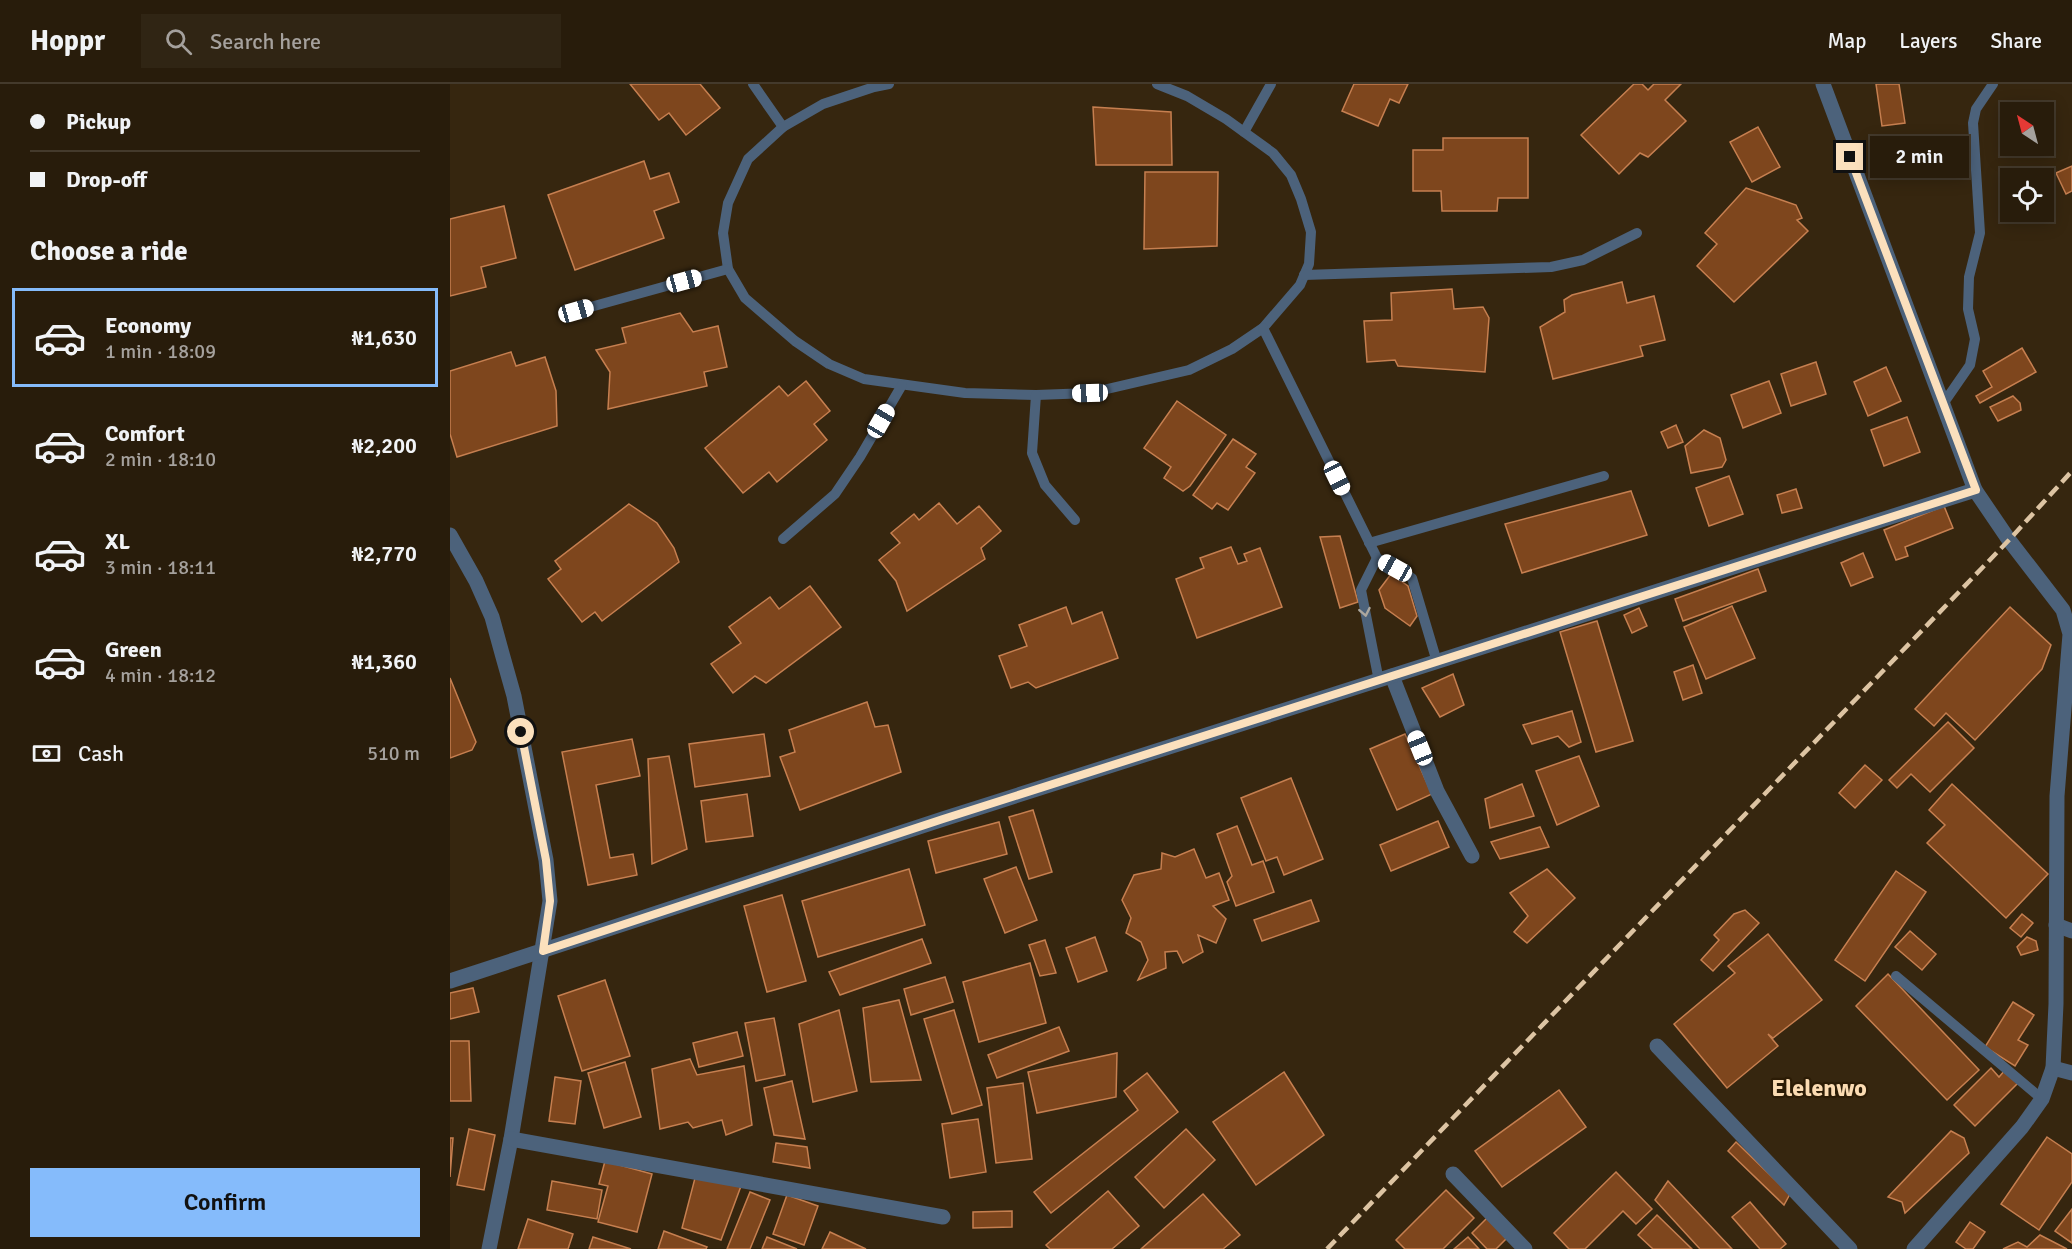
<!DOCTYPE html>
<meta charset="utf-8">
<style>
:root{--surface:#281c0b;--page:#302514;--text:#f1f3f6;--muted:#a5a19d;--line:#443a2c;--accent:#85bbfb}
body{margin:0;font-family:Signika,sans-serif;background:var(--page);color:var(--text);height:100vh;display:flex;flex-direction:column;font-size:22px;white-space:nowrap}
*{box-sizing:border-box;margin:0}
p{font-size:20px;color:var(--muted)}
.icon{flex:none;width:33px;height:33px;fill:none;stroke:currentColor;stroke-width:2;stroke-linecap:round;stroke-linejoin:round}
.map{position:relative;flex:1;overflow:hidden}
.panel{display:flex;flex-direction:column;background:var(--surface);width:450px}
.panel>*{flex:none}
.hud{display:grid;align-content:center;height:132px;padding:0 30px;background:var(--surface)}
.needle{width:39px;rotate:324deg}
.fabs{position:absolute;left:1550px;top:18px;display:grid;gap:12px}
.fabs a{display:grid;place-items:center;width:54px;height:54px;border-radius:0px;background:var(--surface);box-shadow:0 3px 15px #0003,0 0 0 2px var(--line);font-size:30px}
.end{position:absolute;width:27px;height:27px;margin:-14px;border:8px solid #fbe0bd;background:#111;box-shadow:0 0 0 3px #111}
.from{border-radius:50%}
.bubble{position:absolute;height:42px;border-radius:0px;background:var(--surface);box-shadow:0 3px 15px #0003,0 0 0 2px var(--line);font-size:20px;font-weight:600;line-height:42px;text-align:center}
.car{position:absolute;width:18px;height:36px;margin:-18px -9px;border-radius:8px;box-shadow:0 0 4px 2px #0007;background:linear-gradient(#fff 24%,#345 0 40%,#fff 0 76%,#345 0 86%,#fff 0)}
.hud b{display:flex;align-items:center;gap:21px;height:57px;font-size:22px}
.hud b+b{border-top:2px solid var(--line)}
.hud i{width:15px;height:15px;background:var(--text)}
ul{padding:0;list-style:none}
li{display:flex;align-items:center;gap:18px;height:99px;margin:0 12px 9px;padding:0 18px;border:3px solid transparent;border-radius:0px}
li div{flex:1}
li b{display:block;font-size:22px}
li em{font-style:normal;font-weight:600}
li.on{border-color:var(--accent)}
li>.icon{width:54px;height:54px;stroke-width:1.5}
h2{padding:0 30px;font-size:27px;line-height:72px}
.pay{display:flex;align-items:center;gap:15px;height:66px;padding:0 30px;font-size:22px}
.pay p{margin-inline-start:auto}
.button{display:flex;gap:12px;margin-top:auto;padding:12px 30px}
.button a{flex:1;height:69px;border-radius:0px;background:var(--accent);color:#111;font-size:24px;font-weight:600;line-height:69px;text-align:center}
header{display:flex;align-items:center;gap:36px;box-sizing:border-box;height:84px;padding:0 30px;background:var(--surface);border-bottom:2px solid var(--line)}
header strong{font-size:28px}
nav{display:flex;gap:33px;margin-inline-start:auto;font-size:21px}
.search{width:420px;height:54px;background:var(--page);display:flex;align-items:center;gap:15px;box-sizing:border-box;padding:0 21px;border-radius:0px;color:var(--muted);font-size:22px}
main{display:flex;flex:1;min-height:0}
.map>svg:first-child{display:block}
.building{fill:#7e461d;stroke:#c67f50;stroke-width:1.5}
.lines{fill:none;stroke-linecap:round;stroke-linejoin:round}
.service{stroke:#4c627b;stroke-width:10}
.minor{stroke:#4c627b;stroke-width:15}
.tertiary{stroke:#4c627b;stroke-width:15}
.rail{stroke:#ddc4a3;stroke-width:4.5;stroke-dasharray:12 6;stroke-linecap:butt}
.oneway{stroke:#aca79f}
.route{stroke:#fbe0bd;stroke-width:8}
.labels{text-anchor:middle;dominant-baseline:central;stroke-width:4.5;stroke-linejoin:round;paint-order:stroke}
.quarter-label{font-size:24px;font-weight:bold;fill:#fbdbb2;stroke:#2c1c06}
</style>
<header>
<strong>Hoppr</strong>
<div class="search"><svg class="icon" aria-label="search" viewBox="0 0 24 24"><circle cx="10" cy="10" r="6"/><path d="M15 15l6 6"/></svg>Search here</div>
<nav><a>Map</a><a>Layers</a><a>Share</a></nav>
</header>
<main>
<section class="panel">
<div class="hud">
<b><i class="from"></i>Pickup</b>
<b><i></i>Drop-off</b>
</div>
<h2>Choose a ride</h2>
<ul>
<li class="on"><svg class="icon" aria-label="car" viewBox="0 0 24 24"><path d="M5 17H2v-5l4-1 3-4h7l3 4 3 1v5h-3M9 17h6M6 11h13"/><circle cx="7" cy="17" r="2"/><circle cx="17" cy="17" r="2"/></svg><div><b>Economy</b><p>1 min · 18:09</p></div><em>₦1,630</em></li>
<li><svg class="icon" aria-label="car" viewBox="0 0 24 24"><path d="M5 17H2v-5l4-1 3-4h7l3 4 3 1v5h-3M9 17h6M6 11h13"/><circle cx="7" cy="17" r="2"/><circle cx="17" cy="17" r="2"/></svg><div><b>Comfort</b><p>2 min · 18:10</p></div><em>₦2,200</em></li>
<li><svg class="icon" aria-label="car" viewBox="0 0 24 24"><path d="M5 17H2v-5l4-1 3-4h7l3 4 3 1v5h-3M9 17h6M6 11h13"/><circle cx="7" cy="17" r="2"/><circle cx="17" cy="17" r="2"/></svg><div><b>XL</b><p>3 min · 18:11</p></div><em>₦2,770</em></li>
<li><svg class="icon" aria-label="car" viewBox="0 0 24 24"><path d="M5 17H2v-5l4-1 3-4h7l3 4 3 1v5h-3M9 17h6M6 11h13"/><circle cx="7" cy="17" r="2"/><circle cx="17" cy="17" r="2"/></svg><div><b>Green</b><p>4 min · 18:12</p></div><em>₦1,360</em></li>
</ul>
<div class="pay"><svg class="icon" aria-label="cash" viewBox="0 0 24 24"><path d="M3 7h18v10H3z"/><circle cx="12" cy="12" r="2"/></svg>Cash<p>510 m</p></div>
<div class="button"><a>Confirm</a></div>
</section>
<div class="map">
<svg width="1622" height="1165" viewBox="0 0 1622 1165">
<rect width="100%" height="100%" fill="#36260f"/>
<g class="building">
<path d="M180 0H250L270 24 236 51 219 29 209 36Z"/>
<path d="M904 0H958L949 19 940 15 928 42 892 27Z"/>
<path d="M1184 0H1192L1198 6 1204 0H1231L1215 16 1236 37 1198 73 1190 69 1169 90 1131 51Z"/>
<path d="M1426 0H1449L1455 39 1432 42Z"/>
<path d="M643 23 721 28 722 81H646Z"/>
<path d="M1308 43 1330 83 1302 98 1280 58Z"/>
<path d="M993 54H1078V114H1048L1047 127H992L991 107H963V66H993Z"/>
<path d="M194 77 200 95 219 89 229 118 204 127 214 154 125 186 98 111Z"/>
<path d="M1622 82V107L1616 110 1606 89Z"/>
<path d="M695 88H768L767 162 694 165Z"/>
<path d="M1296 104 1346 121 1352 134 1347 136 1358 147 1284 218 1247 182 1267 160 1255 149Z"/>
<path d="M54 122 66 174 31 183 36 203 0 212V135Z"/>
<path d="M1172 198 1177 219 1204 212 1215 256 1190 262 1193 272 1103 295 1090 243 1115 228 1114 216 1122 211Z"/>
<path d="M1002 205 1004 225 1033 223 1039 234 1035 288 948 282 945 276 917 278 914 237 942 236 941 209Z"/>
<path d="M230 229 243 248 268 242 277 283 254 288 257 302 158 325 160 288 146 266 176 259 172 244Z"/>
<path d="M1572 264 1586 288 1530 319 1526 312 1542 303 1533 287Z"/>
<path d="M61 268 66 282 95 273 106 307 107 342 7 373 0 350V287Z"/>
<path d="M1366 278 1376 310 1341 322 1331 290Z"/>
<path d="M1436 283 1451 317 1418 332 1404 298Z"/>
<path d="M356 297 380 327 364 340 377 356 327 398 319 388 293 409 255 364 329 302 338 312Z"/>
<path d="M1319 297 1331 329 1293 344 1281 311Z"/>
<path d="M1563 312 1570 319 1571 326 1548 337 1540 323Z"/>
<path d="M727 317 776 351 740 402 733 407 714 394 721 383 694 364Z"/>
<path d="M1457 333 1470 368 1434 382 1421 346Z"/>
<path d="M1226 341 1233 358 1218 364 1211 348Z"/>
<path d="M1254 346 1270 354 1276 376 1272 383 1241 389 1235 362Z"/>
<path d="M783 355 806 370 796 383 805 389 778 426 767 419 762 425 743 411Z"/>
<path d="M1279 392 1293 430 1259 442 1246 404Z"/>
<path d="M1346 405 1352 424 1332 429 1327 411Z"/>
<path d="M1181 407 1197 451 1072 489 1055 440Z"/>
<path d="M489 419 507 440 529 422 551 447 531 464 535 475 457 527 446 497 429 476 450 459 441 449 464 430 469 436Z"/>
<path d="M179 420 207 439 224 464 229 478 152 537 145 528 132 538 98 495 111 485 105 477Z"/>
<path d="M1494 422 1503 444 1455 463 1458 472 1446 476 1434 446Z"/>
<path d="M890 452 908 518 890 524 870 453Z"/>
<path d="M781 463 788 480 797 477 794 470 810 464 832 523 747 554 726 495 754 484 750 474Z"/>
<path d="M1413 469 1423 493 1401 502 1391 479Z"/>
<path d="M1308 485 1316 507 1233 537 1225 515Z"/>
<path d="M941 490 958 502 967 532 960 542 935 524 929 506Z"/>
<path d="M360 502 391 543 316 599 305 592 283 609 261 580 291 559 279 543 320 513 329 525Z"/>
<path d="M1282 522 1305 574 1256 595 1234 543Z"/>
<path d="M616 523 622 540 652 528 668 574 586 604 578 598 561 604 549 572 577 562 569 541Z"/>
<path d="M1560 523 1601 561 1592 585 1525 656 1496 629 1484 642 1465 625Z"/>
<path d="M1189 524 1197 542 1182 549 1174 531Z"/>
<path d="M1147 537 1183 657 1146 668 1110 548Z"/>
<path d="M1243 581 1252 609 1233 616 1224 588Z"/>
<path d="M1003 590 1014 621 990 633 972 604Z"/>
<path d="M0 594 26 658 22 666 0 674Z"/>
<path d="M417 618 425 643 438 641 451 688 350 726 330 673 345 668 339 646Z"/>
<path d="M1122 627 1131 658 1119 663 1108 652 1082 660 1073 641Z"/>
<path d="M1498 638 1524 664 1480 708 1461 690 1447 704 1439 696Z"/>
<path d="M314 650 320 692 245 703 239 660Z"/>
<path d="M955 650 982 710 947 726 920 665Z"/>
<path d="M182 655 190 692 146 701 160 774 183 770 187 791 138 801 112 668Z"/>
<path d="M219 672 237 765 202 780 198 675Z"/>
<path d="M1129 672 1149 722 1107 741 1086 687Z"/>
<path d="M1415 681 1432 696 1405 724 1389 709Z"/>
<path d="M841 694 873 775 834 791 827 773 816 777 791 714Z"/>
<path d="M1072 700 1084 732 1040 744 1035 715Z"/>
<path d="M1502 700 1598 790 1556 834 1477 759 1495 741 1479 726Z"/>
<path d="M297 710 303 752 256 758 251 717Z"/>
<path d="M583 726 602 788 579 795 559 733Z"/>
<path d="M988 737 999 763 941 787 930 761Z"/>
<path d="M549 738 557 770 486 789 478 757Z"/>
<path d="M787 742 802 781 813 777 824 808 786 822 777 798 782 792 767 750Z"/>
<path d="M1090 743 1099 763 1050 775 1041 758Z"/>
<path d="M744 765 756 794 769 789 779 816 763 822 776 835 766 859 748 851 753 868 733 879 727 867 715 868 716 884 688 896 698 876 691 858 676 849 681 834 672 816 684 791 711 785 712 769 725 773Z"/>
<path d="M566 783 587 836 555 849 534 795Z"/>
<path d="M459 785 475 841 368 873 352 817Z"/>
<path d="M1097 785 1125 814 1077 859 1064 848 1078 832 1060 809Z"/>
<path d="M1446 787 1476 808 1415 897 1385 876Z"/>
<path d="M332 811 356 897 317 908 294 822Z"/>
<path d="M861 816 869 837 812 857 804 836Z"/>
<path d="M1295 826 1309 839 1263 887 1251 876 1269 856 1264 851 1284 830Z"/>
<path d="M1572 830 1583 839 1571 853 1560 844Z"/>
<path d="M1460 847 1486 870 1472 886 1445 863Z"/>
<path d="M1318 850 1372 916 1323 954 1318 950 1328 962 1277 1004 1224 940 1285 889 1278 882Z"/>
<path d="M645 853 657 887 628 898 616 864Z"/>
<path d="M1577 853 1586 857 1588 866 1571 871 1567 863Z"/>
<path d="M472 855 481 879 390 911 379 888Z"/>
<path d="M595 856 606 889 590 892 579 861Z"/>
<path d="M580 879 596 939 529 958 513 898Z"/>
<path d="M1438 890 1529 986 1497 1016 1406 922Z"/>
<path d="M495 893 503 918 461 931 454 905Z"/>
<path d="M155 896 180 972 132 987 108 912Z"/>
<path d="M23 904 29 928 0 935V909Z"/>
<path d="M449 916 471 996 421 998 413 924Z"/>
<path d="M1563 918 1584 931 1568 956 1578 961 1565 982 1535 963Z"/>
<path d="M389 926 407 1007 363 1018 349 940Z"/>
<path d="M504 926 532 1021 502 1030 474 935Z"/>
<path d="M324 934 335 991 306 997 295 939Z"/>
<path d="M609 943 619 967 547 994 538 971Z"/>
<path d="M287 948 293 972 249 983 243 959Z"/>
<path d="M0 957H19L21 1017H0Z"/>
<path d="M667 969 666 1013 587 1029 578 988Z"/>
<path d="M240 975 247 991 294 982 302 1041 276 1051 272 1036 243 1044 238 1038 210 1045 202 985Z"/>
<path d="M175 978 191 1033 154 1044 138 989Z"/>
<path d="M1541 984 1549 993 1555 986 1568 999 1525 1042 1504 1021Z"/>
<path d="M834 988 874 1051 806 1101 763 1038Z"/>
<path d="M697 989 728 1028 601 1129 584 1108 688 1026 674 1007Z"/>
<path d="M105 993 131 997 125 1040 99 1037Z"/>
<path d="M342 997 355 1055 324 1051 314 1004Z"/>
<path d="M573 999 582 1075 546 1079 537 1004Z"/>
<path d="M1109 1006 1136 1043 1052 1103 1025 1067Z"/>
<path d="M528 1035 536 1088 500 1094 492 1040Z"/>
<path d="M19 1045 45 1051 34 1106 7 1101Z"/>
<path d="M736 1045 765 1076 714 1124 685 1093Z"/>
<path d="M1501 1047 1514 1054 1519 1069 1455 1129 1452 1118 1438 1113Z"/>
<path d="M1597 1053 1622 1070V1098L1589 1146 1551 1120Z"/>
<path d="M0 1054H3L0 1093Z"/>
<path d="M1286 1058 1340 1110 1334 1121 1278 1067Z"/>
<path d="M326 1059 357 1063 360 1084 323 1078Z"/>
<path d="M155 1077 202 1090 187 1148 148 1138 158 1102 149 1100Z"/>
<path d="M1166 1088 1202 1125 1186 1140 1173 1127 1135 1165H1119L1104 1149Z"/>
<path d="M245 1094 291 1102 271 1156 232 1144Z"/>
<path d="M102 1097 152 1106 147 1135 97 1126Z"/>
<path d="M1218 1097 1282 1165H1250L1205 1116Z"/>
<path d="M996 1106 1024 1134 993 1165H955L946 1156Z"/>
<path d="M658 1107 689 1142 662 1165H600L596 1161Z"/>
<path d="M300 1108 320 1116 300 1165H277Z"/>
<path d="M753 1110 790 1151 773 1165H691Z"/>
<path d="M337 1111 368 1122 354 1161 323 1150Z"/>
<path d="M1300 1118 1336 1160 1330 1165H1310L1282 1133Z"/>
<path d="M1622 1125V1159L1605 1147Z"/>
<path d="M562 1127V1143L523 1144V1128Z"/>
<path d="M1207 1131 1242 1165H1203L1188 1151Z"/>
<path d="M1038 1133 1058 1153 1046 1165H1037L1022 1149Z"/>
<path d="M78 1135 123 1150 118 1165H68Z"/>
<path d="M1520 1138 1535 1148 1523 1165H1516L1506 1158Z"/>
<path d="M214 1147 257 1163 256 1165H208Z"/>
<path d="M380 1148 416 1165H372Z"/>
<path d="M1590 1151 1617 1165H1553L1568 1158 1577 1163Z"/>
<path d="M143 1153 181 1165H139Z"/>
<path d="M317 1153 347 1165H312Z"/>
<path d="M1018 1153 1029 1165H1004Z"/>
</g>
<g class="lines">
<g class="service">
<path d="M303 0 333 43"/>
<path d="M439 0 424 3 373 20 333 43 298 75 278 119 273 149 278 185 295 214 345 257 379 280 414 295 515 309 586 311 640 309 739 286 782 265 813 244 850 201 859 180 861 148 851 115 841 91 823 69 776 35 737 12 707 0"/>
<path d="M794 48 821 0"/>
<path d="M854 191 1101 183 1133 176 1187 149"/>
<path d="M126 227 278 185"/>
<path d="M813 244 927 474 962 494 987 578"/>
<path d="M586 311 582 369 595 401 625 436"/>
<path d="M1493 320 1520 281 1525 255 1518 225 1519 193 1530 149 1523 39 1526 25 1543 0"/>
<path d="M333 455 385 410 410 373 452 301"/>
<path d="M919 459 1154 392"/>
<path d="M927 474 911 506 929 597"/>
<path d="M1446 892 1592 1015"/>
</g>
<g class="minor">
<path d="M0 451 26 497 42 533 53 573 64 612 96 776 100 817 61 1055 39 1165"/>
<path d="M942 592 987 707 1022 772"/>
<path d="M1606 841 1622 847"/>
<path d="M1207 962 1400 1165"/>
<path d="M1603 984 1622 989"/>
<path d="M61 1055 493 1133"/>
<path d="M1003 1090 1075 1165"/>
<path d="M1464 1165 1572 1043 1592 1015 1603 984 1606 920 1607 712 1620 550 1613 526 1559 456 1525 406"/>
</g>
<path class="tertiary" d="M0 897 493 735 1525 406 1373 0"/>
<path class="rail" d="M877 1165 1559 456 1622 387"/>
</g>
<defs><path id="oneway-chevron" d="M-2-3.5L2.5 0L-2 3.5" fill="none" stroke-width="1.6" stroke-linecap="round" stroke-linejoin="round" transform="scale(1.5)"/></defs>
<use class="oneway" href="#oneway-chevron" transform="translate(915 528) rotate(79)"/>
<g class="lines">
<path class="route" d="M71 648 96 776 100 817 93 867 493 735 1526 406 1400 73"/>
</g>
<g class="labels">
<g class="quarter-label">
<text x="1369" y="1004">Elelenwo</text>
</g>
</g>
</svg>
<div class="fabs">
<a><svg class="needle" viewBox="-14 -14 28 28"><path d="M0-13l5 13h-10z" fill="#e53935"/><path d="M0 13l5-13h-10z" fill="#a5a19d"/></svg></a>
<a><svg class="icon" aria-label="locate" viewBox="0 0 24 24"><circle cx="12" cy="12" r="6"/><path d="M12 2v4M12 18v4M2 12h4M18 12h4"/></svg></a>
</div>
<i class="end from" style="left:71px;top:648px"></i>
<i class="end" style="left:1400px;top:73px"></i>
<div class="bubble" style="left:1420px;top:52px;width:99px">2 min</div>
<i class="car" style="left:234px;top:197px;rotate:75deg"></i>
<i class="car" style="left:126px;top:227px;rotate:74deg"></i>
<i class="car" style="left:640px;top:309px;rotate:268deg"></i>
<i class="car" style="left:431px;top:337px;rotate:30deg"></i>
<i class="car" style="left:887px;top:394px;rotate:154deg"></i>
<i class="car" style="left:945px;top:484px;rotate:299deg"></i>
<i class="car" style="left:970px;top:664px;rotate:338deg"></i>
</div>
</main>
